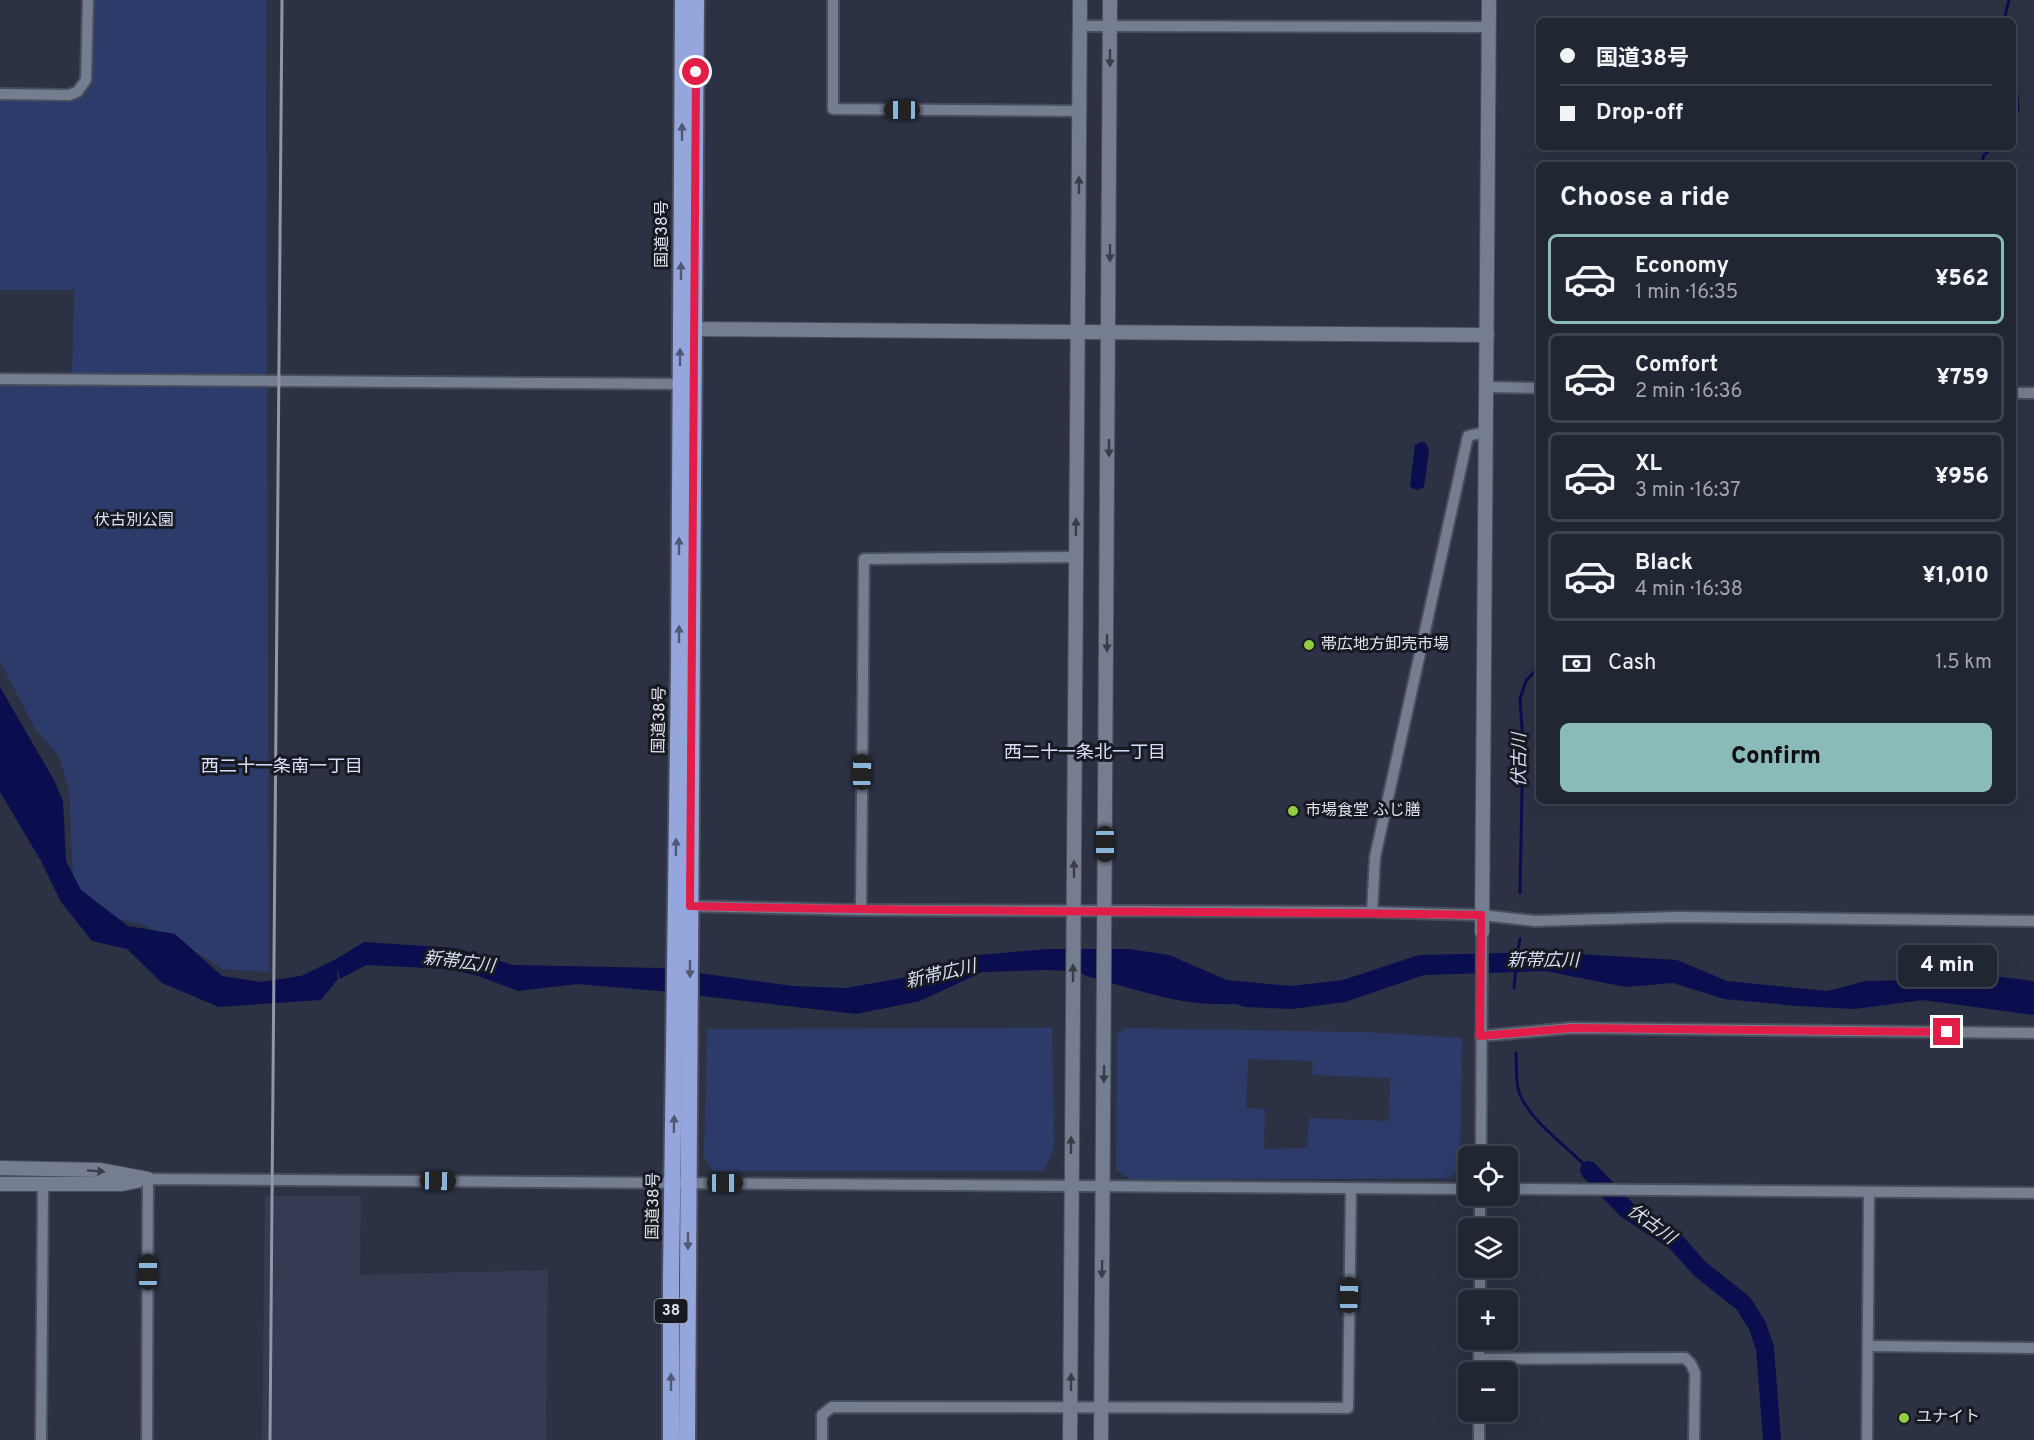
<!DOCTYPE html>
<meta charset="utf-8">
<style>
:root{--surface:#212633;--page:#292e3b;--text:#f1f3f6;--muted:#a2a5ac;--line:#3e434e;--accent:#8bbbb9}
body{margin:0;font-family:Overpass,"Noto Sans JP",sans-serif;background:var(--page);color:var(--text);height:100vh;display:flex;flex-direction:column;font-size:22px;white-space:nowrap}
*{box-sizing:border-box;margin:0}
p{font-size:20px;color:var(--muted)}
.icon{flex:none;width:33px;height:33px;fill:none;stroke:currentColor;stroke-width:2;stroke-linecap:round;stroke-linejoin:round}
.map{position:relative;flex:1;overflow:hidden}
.panel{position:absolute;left:1536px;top:162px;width:480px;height:642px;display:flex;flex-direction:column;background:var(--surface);border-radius:9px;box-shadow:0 6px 24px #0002,0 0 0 2px var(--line)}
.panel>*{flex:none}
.banner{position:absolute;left:1536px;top:18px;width:480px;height:132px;border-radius:9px;box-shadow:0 6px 24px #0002,0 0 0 2px var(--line);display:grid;align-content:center;height:132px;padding:0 24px;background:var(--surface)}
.tools{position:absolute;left:1458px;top:1146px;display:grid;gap:12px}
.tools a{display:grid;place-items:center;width:60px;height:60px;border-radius:9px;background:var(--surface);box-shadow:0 6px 24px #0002,0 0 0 2px var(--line);font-size:30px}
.end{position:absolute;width:27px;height:27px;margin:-14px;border:8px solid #e11d48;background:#fff;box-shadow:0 0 0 3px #fff}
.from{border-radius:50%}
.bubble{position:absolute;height:42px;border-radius:9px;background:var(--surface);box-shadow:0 6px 24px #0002,0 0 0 2px var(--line);font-size:20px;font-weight:800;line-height:42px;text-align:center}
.car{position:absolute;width:18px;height:36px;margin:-18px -9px;border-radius:8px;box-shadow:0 0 4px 2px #0007;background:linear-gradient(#222 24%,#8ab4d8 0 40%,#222 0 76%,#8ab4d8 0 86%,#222 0)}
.banner b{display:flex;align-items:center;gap:21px;height:57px;font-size:22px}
.banner b+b{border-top:2px solid var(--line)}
.banner i{width:15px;height:15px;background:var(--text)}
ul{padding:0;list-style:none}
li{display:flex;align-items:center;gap:18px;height:90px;margin:0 12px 9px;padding:0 12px;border:3px solid var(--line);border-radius:9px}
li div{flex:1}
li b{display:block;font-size:22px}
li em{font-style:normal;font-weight:800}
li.on{border-color:var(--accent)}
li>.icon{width:54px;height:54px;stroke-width:1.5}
h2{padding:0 24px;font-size:27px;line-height:72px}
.pay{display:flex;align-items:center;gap:15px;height:66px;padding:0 24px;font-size:22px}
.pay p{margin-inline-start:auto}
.primary-button{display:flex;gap:12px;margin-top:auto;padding:12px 24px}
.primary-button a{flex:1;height:69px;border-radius:9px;background:var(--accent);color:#111;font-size:24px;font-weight:800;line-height:69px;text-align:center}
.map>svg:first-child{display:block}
.built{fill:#343b52}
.green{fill:#2d3b6b;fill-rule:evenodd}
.water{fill:#0a0e4e}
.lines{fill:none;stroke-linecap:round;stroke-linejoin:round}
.stream{stroke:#0a0e4e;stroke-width:3}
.river{stroke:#0a0e4e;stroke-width:18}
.minor-casing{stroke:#494e5d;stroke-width:14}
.tertiary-casing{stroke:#494e5d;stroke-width:16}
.trunk-casing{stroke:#494e5d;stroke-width:20}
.minor{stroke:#757d91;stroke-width:10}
.tertiary{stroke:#757d91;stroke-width:14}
.trunk{stroke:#94a6dc;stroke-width:16}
.rail{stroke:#9196a4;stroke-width:3}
.oneway{fill:#383d49}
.oneway2{fill:#4f5976}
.route{stroke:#e11d48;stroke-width:8}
.poi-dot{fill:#90cd40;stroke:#171a22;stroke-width:2}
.labels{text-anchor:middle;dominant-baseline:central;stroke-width:6;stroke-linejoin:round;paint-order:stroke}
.shield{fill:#171a22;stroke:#a3a7b1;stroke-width:1.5}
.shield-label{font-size:15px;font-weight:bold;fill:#dfe3ee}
.street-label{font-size:16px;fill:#dfe3ee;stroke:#171a22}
.park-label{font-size:16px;fill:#dbe3f7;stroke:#171a22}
.poi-label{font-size:16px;fill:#dfe3ee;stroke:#171a22;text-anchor:start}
.neighbourhood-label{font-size:18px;fill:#d8e0f7;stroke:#171a22}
.water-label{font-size:18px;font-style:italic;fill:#d7def2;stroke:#171a22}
</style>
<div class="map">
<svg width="2034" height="1440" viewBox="0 0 2034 1440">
<rect width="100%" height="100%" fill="#2c3244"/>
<path class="built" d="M265 1196H361L360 1275 548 1270 546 1440H262Z"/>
<g class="green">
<path d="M92 0H266L269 972 222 969 203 956 144 925 119 919 87 906 73 877 69 790 59 756 34 727 0 661V379L72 380 74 290H0V99H77L92 85Z"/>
<path d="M1052 1028 1054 1147 1044 1171H713L704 1157 707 1029Z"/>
<path d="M1125 1028 1362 1032 1462 1038 1460 1168 1449 1178 1132 1180 1116 1170 1117 1034ZM1248 1059 1313 1061 1312 1075 1390 1078 1389 1121 1309 1118 1307 1148 1264 1149 1265 1109 1246 1108Z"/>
</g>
<g class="water">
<path d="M1421 442 1426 443 1429 450 1424 487 1418 490 1412 488 1410 485 1415 445Z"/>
<path d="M0 687 54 780 63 801 66 861 81 890 128 926 175 934 222 976 260 982 301 976 336 959 364 942 455 948 513 965 662 968 793 986 846 988 913 976 944 963 979 955 1048 949H1129L1169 955 1227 980 1290 986 1343 980 1419 955 1547 952 1677 960 1727 981 1827 991 1866 981 1922 980 1957 977 2000 980 2034 992V1015L1923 1000 1854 1009 1797 1006 1724 999 1673 983 1626 987 1545 971 1424 975 1345 1002 1292 1009 1245 1007 1170 983 1135 974 1047 970 982 972 920 1001 856 1014 659 991 577 984 518 991 478 976 448 969 366 965 340 979 337 968 338 979 321 1000 219 1007 162 983 127 949 92 941 61 902 41 861 0 792Z"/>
</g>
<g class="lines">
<g class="stream">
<path d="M2004 21 2009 0"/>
<path d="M2013 75 2017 94 2018 111"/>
<path d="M1981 165 1984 155 1993 147"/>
<path d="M1520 893 1523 742 1520 699 1526 681 1536 670 1539 669"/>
<path d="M1517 956 1520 939"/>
<path d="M1514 988 1516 968"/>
<path d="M1516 1053C1517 1066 1515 1084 1520 1095 1535 1127 1566 1144 1589 1170"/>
</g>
<g class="river">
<path d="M1088 967C1136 980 1183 998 1234 995"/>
<path d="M2000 986 2034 990"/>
<path d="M1589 1170 1627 1210 1676 1242 1700 1269 1743 1303 1757 1325 1765 1348 1772 1440"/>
</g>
<g class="minor-casing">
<g id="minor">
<path d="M833 0V109L1079 111"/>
<path d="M1080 26 1489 27"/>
<path d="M0 94 69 95 77 92 86 80 88 0"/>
<path d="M0 379 687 384"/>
<path d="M1486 387 1539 388"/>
<path d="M2013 393H2034"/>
<path d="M685 906 861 910 1372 912 1481 915 1535 921 1678 917 2034 921"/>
<path d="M861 910 864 559 1076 557"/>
<path d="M1372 912 1375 857 1468 436 1485 432"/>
<path d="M1481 1036 1572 1028 2034 1033"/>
<path d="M1481 1156 1482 932"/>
<path d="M1508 1189 2034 1193"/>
<path d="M1480 1228V1196"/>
<path d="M1480 1300V1268"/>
<path d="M1868 1346 2034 1348"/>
<path d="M1479 1359 1685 1358 1691 1364 1695 1373 1694 1440"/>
<path d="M1479 1372V1340"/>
<path d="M41 1440 43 1185"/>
<path d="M147 1440 148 1179 1468 1189"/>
<path d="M822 1440V1415L832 1407 1348 1408 1351 1188"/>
<path d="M1479 1440V1412"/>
<path d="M1867 1440 1869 1192"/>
</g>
</g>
<g class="tertiary-casing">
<g id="tertiary">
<path d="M685 329 1487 335"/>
<path d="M1482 932 1489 0"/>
<path d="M0 1168 100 1170 148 1179"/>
<path d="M0 1184H122L137 1181"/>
<path d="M1070 1440 1080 0"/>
<path d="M1101 1440 1110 0"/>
</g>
</g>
<g class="trunk-casing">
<g id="trunk">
<path d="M671 1440V1278L679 664 683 0"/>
<path d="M687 1440 696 0"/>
</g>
</g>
<use href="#minor" class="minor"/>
<use href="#tertiary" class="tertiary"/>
<use href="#trunk" class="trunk"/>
<path class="rail" d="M270 1440 282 0"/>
</g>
<defs><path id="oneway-solid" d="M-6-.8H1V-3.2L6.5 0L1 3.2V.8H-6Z" transform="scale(1.5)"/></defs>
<g class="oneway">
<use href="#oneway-solid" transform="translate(1110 58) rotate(90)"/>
<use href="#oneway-solid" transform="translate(1079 185) rotate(-90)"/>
<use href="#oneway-solid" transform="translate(1110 253) rotate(90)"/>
<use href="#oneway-solid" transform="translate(1109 448) rotate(90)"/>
<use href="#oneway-solid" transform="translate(1076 527) rotate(-89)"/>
<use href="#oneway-solid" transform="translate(1107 643) rotate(90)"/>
<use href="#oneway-solid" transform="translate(1074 869) rotate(-90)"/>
<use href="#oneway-solid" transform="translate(1073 973) rotate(-90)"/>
<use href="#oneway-solid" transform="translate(1104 1074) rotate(91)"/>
<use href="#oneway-solid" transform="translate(1071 1145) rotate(-89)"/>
<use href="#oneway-solid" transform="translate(96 1171) rotate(4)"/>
<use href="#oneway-solid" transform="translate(1102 1269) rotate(91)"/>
<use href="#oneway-solid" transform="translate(1071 1382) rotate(-90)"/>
</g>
<g class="oneway2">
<use href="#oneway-solid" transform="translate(682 132) rotate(-90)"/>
<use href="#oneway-solid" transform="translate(681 271) rotate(-90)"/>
<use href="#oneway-solid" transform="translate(680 357) rotate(-90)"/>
<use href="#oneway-solid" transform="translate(679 546) rotate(-90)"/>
<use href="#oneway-solid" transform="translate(679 634) rotate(-90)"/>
<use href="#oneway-solid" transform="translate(676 847) rotate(-89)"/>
<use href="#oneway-solid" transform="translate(690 969) rotate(90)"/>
<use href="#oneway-solid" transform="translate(674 1124) rotate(-89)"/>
<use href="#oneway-solid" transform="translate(688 1241) rotate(90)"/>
<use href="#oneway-solid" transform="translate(671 1382) rotate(-90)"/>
</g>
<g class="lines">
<path class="route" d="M696 72 690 906C954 913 1217 910 1481 915L1480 1036 1572 1028 1947 1032"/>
</g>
<g class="poi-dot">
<circle cx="1309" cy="645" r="6"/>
<circle cx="1293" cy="811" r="6"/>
<circle cx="1904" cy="1418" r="6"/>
</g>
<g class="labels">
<rect class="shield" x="654.5" y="1299" width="33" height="24" rx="4.5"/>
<g class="shield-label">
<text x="671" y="1311">38</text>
</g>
<g class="street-label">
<text transform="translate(663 234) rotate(-90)">国道38号</text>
<text transform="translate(660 720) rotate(-89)">国道38号</text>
<text transform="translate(654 1206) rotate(-89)">国道38号</text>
</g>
<g class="park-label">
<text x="134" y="521">伏古別公園</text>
</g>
<g class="poi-label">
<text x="1321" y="645">帯広地方卸売市場</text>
<text x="1305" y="811">市場食堂 ふじ膳</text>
<text x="1916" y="1418">ユナイト</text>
</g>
<g class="neighbourhood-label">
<text x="1085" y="753">西二十一条北一丁目</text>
<text x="282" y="767">西二十一条南一丁目</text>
</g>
<g class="water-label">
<text transform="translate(1520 760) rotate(-90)">伏古川</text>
<text x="1543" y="961">新帯広川</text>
<text transform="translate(459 963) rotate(7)">新帯広川</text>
<text transform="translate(941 975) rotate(-13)">新帯広川</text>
<text transform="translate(1651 1225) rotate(36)">伏古川</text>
</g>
</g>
</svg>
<div class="tools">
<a><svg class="icon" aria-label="locate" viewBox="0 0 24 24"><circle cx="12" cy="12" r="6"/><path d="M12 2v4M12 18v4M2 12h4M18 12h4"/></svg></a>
<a><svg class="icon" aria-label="layers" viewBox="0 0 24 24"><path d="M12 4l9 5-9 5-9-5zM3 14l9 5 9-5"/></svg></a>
<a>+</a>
<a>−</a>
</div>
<i class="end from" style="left:696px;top:72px"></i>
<i class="end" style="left:1947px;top:1032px"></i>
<div class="bubble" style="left:1898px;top:945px;width:99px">4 min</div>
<i class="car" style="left:902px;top:110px;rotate:270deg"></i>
<i class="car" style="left:862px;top:772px;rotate:1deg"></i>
<i class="car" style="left:1105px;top:844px;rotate:180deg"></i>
<i class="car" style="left:438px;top:1181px;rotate:91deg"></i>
<i class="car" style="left:725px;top:1183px;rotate:90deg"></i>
<i class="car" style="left:148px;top:1272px;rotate:0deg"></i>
<i class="car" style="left:1349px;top:1295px;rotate:1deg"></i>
<div class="banner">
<b><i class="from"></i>国道38号</b>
<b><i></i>Drop-off</b>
</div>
<section class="panel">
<h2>Choose a ride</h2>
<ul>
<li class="on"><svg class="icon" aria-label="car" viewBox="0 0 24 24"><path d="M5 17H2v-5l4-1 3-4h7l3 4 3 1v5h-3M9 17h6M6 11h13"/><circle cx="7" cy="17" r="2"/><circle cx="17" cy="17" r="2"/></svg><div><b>Economy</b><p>1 min · 16:35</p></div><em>¥562</em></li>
<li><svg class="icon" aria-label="car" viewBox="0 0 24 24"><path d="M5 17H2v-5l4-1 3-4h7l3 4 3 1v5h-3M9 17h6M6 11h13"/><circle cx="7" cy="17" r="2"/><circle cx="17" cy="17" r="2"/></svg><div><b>Comfort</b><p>2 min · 16:36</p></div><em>¥759</em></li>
<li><svg class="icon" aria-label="car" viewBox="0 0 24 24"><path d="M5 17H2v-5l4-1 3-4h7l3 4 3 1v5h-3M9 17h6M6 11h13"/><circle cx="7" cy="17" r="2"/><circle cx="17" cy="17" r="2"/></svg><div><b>XL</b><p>3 min · 16:37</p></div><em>¥956</em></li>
<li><svg class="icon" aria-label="car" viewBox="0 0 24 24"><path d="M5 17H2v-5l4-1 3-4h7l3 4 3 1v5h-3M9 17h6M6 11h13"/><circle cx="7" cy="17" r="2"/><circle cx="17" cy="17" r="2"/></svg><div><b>Black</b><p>4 min · 16:38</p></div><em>¥1,010</em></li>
</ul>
<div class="pay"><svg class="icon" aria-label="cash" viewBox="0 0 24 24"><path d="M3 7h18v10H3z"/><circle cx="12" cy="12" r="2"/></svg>Cash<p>1.5 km</p></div>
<div class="primary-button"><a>Confirm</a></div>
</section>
</div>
